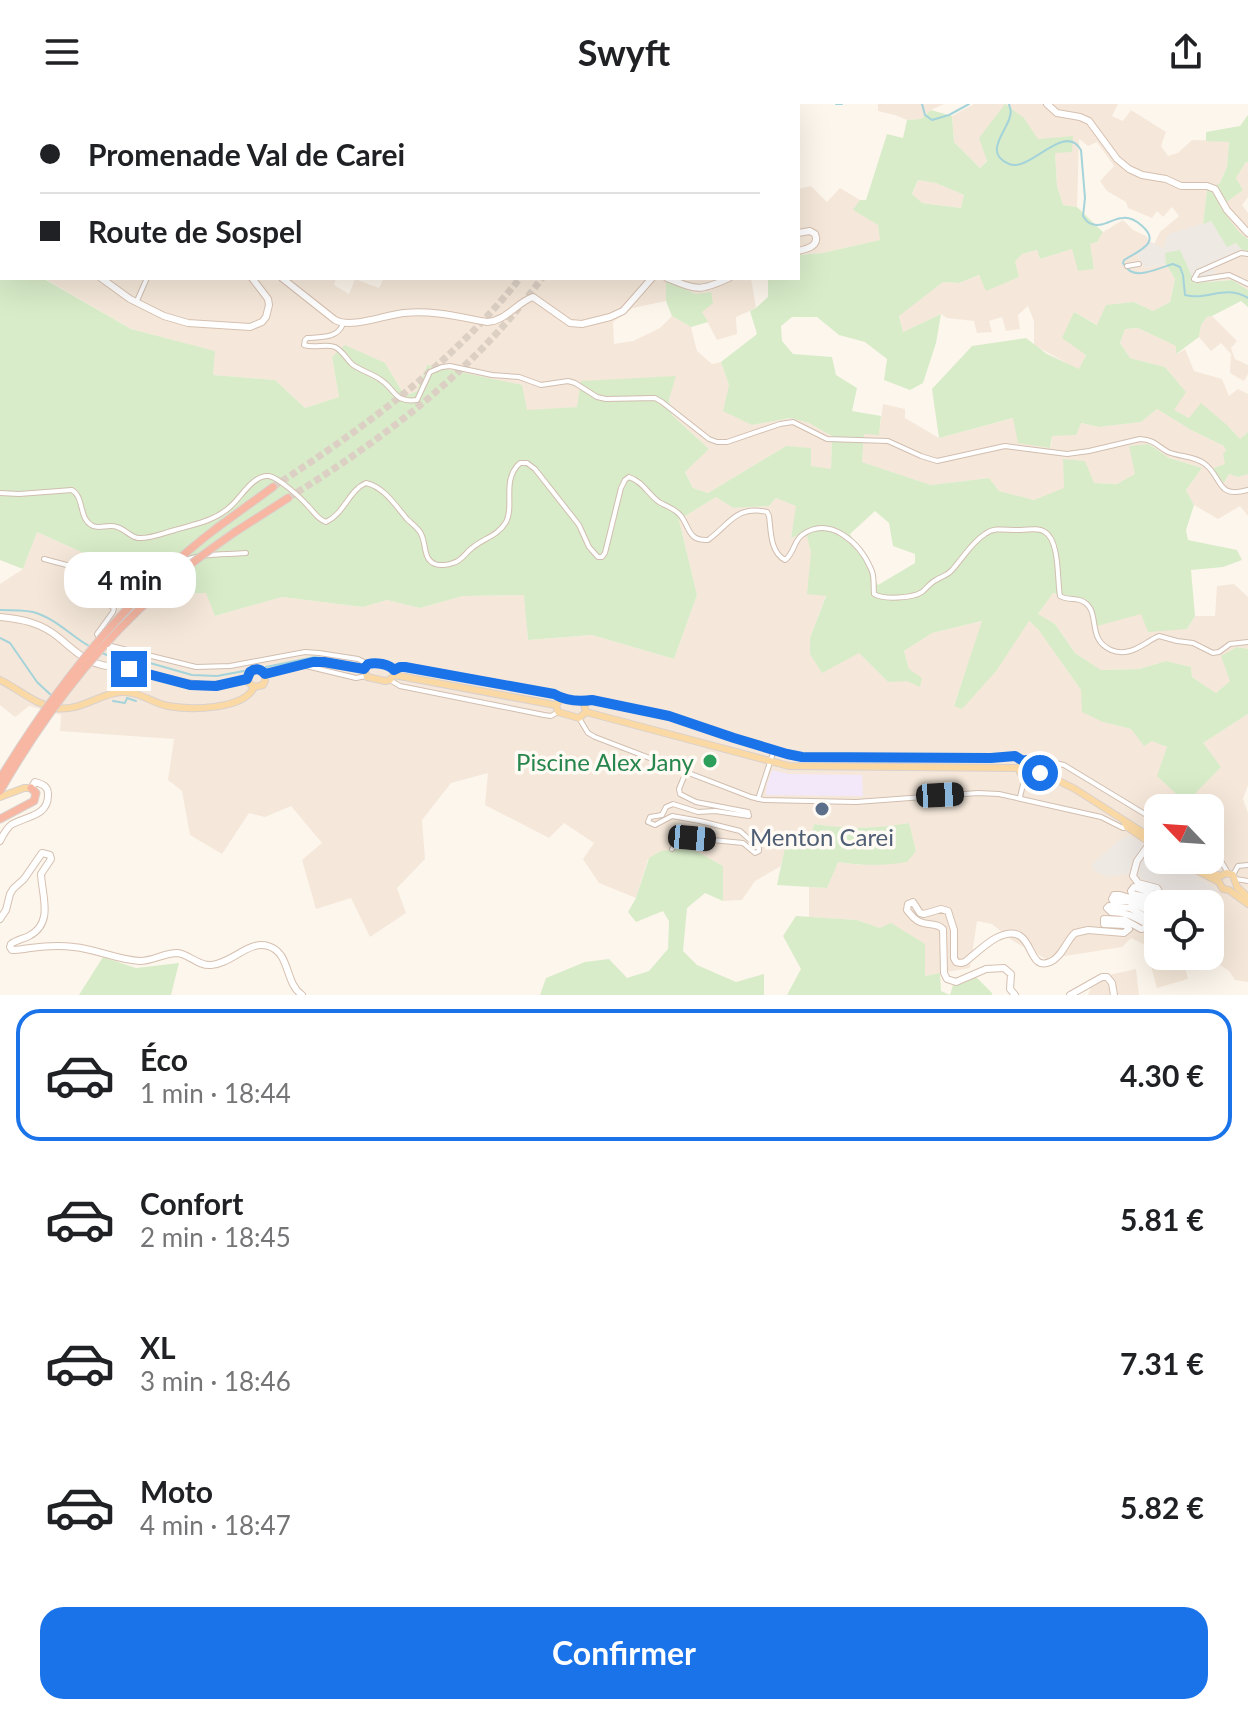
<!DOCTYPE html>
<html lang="fr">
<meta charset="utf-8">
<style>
:root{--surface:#fff;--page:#f6f6f6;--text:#202124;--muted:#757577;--line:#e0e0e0;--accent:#1a73e8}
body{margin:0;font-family:Lato,sans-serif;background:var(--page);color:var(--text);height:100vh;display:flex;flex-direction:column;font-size:30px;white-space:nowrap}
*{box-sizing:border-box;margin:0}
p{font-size:26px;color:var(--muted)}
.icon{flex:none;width:44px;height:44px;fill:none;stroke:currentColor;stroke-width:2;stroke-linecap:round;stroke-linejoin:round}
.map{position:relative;height:891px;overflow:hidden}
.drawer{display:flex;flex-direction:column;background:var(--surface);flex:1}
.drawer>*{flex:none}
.top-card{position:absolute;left:0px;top:0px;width:800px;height:176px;box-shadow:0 8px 32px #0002;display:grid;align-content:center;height:176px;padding:0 40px;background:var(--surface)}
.needle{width:52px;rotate:295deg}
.fabs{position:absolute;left:1144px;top:690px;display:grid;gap:16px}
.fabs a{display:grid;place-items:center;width:80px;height:80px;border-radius:16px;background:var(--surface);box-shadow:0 8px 32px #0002;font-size:40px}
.end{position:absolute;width:36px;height:36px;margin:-18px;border:10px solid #1a73e8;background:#fff;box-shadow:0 0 0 4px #fff}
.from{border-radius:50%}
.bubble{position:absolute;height:56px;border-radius:24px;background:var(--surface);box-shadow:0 8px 32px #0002;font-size:26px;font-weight:700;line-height:56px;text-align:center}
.car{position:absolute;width:24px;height:48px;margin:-24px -12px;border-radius:10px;box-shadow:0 0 6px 2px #0007;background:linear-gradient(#222 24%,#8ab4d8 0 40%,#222 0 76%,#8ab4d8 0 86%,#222 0)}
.top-card b{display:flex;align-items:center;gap:28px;height:76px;font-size:30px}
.top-card b+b{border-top:2px solid var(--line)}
.top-card i{width:20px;height:20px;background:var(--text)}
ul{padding:14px 0 0;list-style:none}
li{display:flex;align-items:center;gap:24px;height:132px;margin:0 16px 12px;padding:0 24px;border:4px solid transparent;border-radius:24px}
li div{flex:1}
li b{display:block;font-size:30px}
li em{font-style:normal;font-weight:700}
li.selected{border-color:var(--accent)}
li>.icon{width:72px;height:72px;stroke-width:1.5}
.primary-button{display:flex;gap:16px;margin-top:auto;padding:16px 40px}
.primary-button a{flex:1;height:92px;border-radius:24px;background:var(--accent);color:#fff;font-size:32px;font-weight:700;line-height:92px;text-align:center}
header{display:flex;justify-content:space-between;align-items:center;height:104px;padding:0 40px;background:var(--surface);font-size:36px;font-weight:700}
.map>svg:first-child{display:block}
.residential{fill:#f5e8da;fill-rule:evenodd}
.industrial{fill:#efe9e4}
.education{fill:#f3e8fa}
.green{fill:#d8ecc9;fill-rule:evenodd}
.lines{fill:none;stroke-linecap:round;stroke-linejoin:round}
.stream{stroke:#a5d3da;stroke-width:2}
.highway-tunnel{stroke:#dcd0c4;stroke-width:7;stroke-dasharray:7 3.5;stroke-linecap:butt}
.street-casing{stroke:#d1beb0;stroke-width:6}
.secondary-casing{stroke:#d6c0b0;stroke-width:8}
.primary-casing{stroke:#dad1cd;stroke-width:8}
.highway-casing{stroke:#dad1cd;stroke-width:9}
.street{stroke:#fff;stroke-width:4}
.secondary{stroke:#fff;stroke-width:6}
.primary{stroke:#fbd9a5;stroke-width:6}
.highway{stroke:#f7b7a3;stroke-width:7}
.highway-bridge-casing{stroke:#dad1cd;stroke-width:9;stroke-linecap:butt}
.highway-bridge{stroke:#f7b7a3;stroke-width:7}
.route{stroke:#1a73e8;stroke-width:10}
.leisure-dot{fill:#2e9e5b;stroke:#fffaf3;stroke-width:3}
.service-dot{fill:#5c6f8a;stroke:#fffaf3;stroke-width:3}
.labels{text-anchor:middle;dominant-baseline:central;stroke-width:7;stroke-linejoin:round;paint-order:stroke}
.leisure-label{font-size:24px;fill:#27864d;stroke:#fffaf3;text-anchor:end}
.service-label{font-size:24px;fill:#4e5e75;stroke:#fffaf3}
</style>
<header><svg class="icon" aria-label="menu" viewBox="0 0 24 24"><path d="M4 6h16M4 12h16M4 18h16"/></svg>Swyft<svg class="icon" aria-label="share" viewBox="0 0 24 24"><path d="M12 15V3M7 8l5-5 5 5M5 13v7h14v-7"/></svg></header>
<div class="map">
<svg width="1248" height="891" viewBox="0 0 1248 891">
<rect width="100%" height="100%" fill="#fdf6ec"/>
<g class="residential">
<path d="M878 0H944L931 6 921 15 907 16 895 11 878 7Z"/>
<path d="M974 0H1118L1112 12 1123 17 1131 6 1166 28 1161 42 1168 52 1178 49 1192 36 1229 37 1227 63 1220 80 1207 86 1203 120 1169 130 1163 145 1154 140 1160 128 1179 112 1172 103 1163 113 1157 107 1152 114 1128 104 1126 98 1107 87 1100 77 1114 62 1097 38 1088 42 1079 35 1077 103 1063 101 1057 82 1055 49 1038 36 1024 14 980 64 954 38 952 12Z"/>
<path d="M1246 58H1248V93L1242 101 1248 109V135L1239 128 1219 103 1243 86 1236 74Z"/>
<path d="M918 76 936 79 964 91 962 104 922 99 912 91Z"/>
<path d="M811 82 827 98 840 84 860 96 854 106 878 121 881 136 822 149 798 151V85Z"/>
<path d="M1123 116 1133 126 1146 132 1151 138 1137 151 1145 164 1166 160 1175 175 1170 198 1153 207 1134 198 1098 221 1074 208 1086 251 1079 266 1034 241V217L1028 202 1018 211 1020 225 1006 227 1002 213 989 217 992 228 977 229 974 217 947 214 941 210 903 228 899 211 943 178 959 179 980 171 987 186 1019 173 1015 158 1022 150 1037 146 1040 155 1072 145 1094 164 1089 140 1097 138 1103 128Z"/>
<path d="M1242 146 1248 147V186L1232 176 1217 177 1214 163Z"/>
<path d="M36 174H336L334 181 349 190 355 175 379 184 384 174H751L756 204 736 213 737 230 717 236 702 208 696 190 667 177 666 197 633 204 613 218 614 240 633 237 660 224 672 212 691 223 697 247 712 260 721 258 729 281 752 321 790 314 809 319 832 332 831 366 811 363 786 342 708 389 693 384 685 367 709 345 672 311 669 295 675 272 577 303 527 307 427 261 417 287 405 292 385 259 332 253 339 293 305 304 275 276 212 271 214 247 131 225 47 176Z"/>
<path d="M1212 212 1237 237 1231 244 1235 255 1248 261V270L1244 277 1230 269 1231 250 1221 239 1211 247 1199 233 1201 221 1207 213Z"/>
<path d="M1138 224 1177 242V250L1185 245 1194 267 1222 275 1229 292 1238 285 1248 290V328L1240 335 1228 322 1189 314 1173 306 1185 287 1165 263 1130 254 1120 239 1125 225Z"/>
<path d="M883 300 905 305V314L939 334 1014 314 1051 343 1052 331 1080 319 1099 323 1141 318 1157 305 1191 326 1224 342 1227 347 1225 361 1212 365 1225 378 1229 370 1238 373 1248 370V412L1240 402 1218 415 1194 401 1186 386 1202 364 1169 354 1149 340 1136 371 1117 380 1094 379 1064 385 1034 396 999 387 989 374 931 381 862 358 864 330H879Z"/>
<path d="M716 393 733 404 769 402 776 394 797 402 791 434 806 427 811 449 826 491 810 534 859 549 888 578 909 565 904 547 932 529 983 517 954 601 997 566 1028 517 1038 524 1103 618 1131 625 1168 644 1203 639 1248 610V681L1243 695 1248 709V878L1235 876 1229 867 1207 852H1210V800H1158V852H1182L1188 875 1157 884 1145 841 1131 834 1122 843 1046 855 1013 837 992 820 977 817 970 864 924 872 880 824 857 816 809 813V783L827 784 837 758 860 761 916 746 908 719 890 723 840 724 814 720 809 737 787 739 781 762 755 777 742 796 723 797V762L696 747 648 755 636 794 599 779 583 755 594 739 564 719 549 734 485 701 488 669 451 679 422 716 425 755 397 784 406 809 370 833 351 794 316 805 302 756 322 739 291 702 265 713 249 709 222 750 190 731 182 687 168 676 174 635 60 627 61 611 29 602 15 613 0 601V480L23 465 37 428 174 490 207 489 215 512 282 493 363 503 387 496 420 504 463 492 525 491 528 536 592 531 674 555 697 491 679 416ZM1158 704H1210V756H1158Z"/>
<path d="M1234 480 1248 493V545L1237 543 1230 577 1216 589 1192 573 1191 563 1166 557 1139 565 1101 566 1075 549 1055 520 1038 511 1052 489 1086 495 1141 510 1187 525 1195 512H1215L1217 482Z"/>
<path d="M1136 865 1139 891H1088L1095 874Z"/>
</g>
<g class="industrial">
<path d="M1211 117 1227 142 1236 139 1242 146 1214 162 1217 177 1195 179 1166 149V160L1145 164 1137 151 1151 138 1163 144 1168 130Z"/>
<path d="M1128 731 1145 741 1133 759 1130 770 1107 773 1094 766 1091 761 1117 738Z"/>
<path d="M1150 744 1158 749V756H1169L1217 785 1210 807V800H1174L1164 794 1163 786 1160 782 1140 776 1136 768 1138 761Z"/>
</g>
<path class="education" d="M772 666 789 670 862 671 863 692 766 691 767 680Z"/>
<g class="green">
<path d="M1005 0 1024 14 1038 35 1073 32 1072 48 1055 49 1057 82 1063 101 1077 103 1103 128 1097 138 1090 140 1094 165 1078 167 1072 145 1040 155 1037 146 1022 150 1015 158 1019 173 986 187 979 171 959 179 943 178 899 212 903 228 941 210 936 239 923 279 910 286 884 276 887 255 865 238 839 231 817 213H792L781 222 782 237 793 250 832 253 836 271 857 284 852 307 881 312 879 331 864 330 862 358 931 381 989 374 999 387 1034 396 1064 384 1063 355 1085 357 1094 379 1117 380 1135 370 1129 342 1149 340 1169 354 1202 364 1186 386 1194 401 1186 426 1188 436 1237 446 1242 456 1223 463 1191 466 1195 512 1187 525 1148 528 1141 510 1097 522 1086 495 1053 489 1038 510 1055 520 1075 549 1101 566 1139 565 1166 557 1191 563 1192 573 1216 589 1230 577 1221 552 1237 543 1248 545V610L1203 639 1221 663 1186 699 1157 672 1167 643 1152 637 1144 642 1131 625 1103 618 1082 608 1081 586 1038 525 1029 517 997 566 962 605 954 602 982 517 932 529 904 547 909 565 922 574 920 583 907 577 888 578 859 549 822 569 810 550V534L826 492 807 490 811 449 806 428 791 434 796 402 776 394 769 402 733 404 716 393 679 416 697 491 674 555 592 531 528 536 524 491 463 492 420 504 387 496 363 503 282 493 215 512 206 489 174 490 37 428 23 465 0 456V168L2 169V174L46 176 131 225 215 247 213 271 275 276 305 304 339 293 332 253 345 241 385 259 405 292 417 287 427 261 522 281 527 306 577 303 581 277 676 272 669 295 672 311 709 345 685 368 693 384 708 389 786 342 811 344V362L831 365 832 332 809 319 790 314 752 321 723 307 729 281 721 258 757 230 750 207 756 204 768 193V174H798V151L822 149 880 136 878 121 853 106 860 96H866L887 30 903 34 907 16 921 15 931 6 952 12 954 38 980 64 987 57 979 34ZM918 76 936 79 964 91 961 104 922 99 912 90ZM875 407 889 419 893 442 915 450V459L878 481 850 430Z"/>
<path d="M1248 11V58H1246L1236 74 1243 86 1220 103 1239 128 1248 135V147L1242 146 1236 139 1227 143 1211 117 1203 120 1207 86 1220 79 1227 63 1229 38 1206 37V28L1240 22Z"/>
<path d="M1180 146 1195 179 1232 176 1248 186V203L1241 197 1212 212 1207 213 1201 221 1199 233 1176 250V242L1138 224 1125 225 1120 239 1130 254 1165 263 1186 288 1174 306 1189 314 1201 299 1228 322 1240 335 1248 328V370L1238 373 1229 370 1224 379 1212 365 1225 360 1223 350 1226 347 1224 342 1191 326 1157 305 1141 318 1099 323 1081 319 1076 331 1052 332 1050 344 1018 339 1013 314 939 334 932 285 972 242 1026 234 1047 250 1079 265 1086 251 1062 234 1074 208 1097 221 1106 201 1134 198 1153 207 1170 198 1175 175 1166 160 1165 149Z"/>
<path d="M666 177 696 190 711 188 713 199 702 208 708 218 691 223 672 212 666 197Z"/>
<path d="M909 719 916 747 907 758C883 762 862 762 838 758L827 784 777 781 786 739 809 737 814 720C846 725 877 725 909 719Z"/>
<path d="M684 744 696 747 723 762V797L705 789 687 804 683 847 697 861 736 878 764 870V891H540L546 874 585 858 609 855 627 874 649 867 668 845 669 817 663 807 636 818 628 808 636 794 649 754 661 747Z"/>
<path d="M796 812 857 816 880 824 891 819 925 840V872L940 869 941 887 950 891 953 881 975 872 992 889V891H787L801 865 783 832Z"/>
<path d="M103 853 136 864 179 859 171 891H79Z"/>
</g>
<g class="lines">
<g class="stream">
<path d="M181 0 183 2"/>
<path d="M232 0 235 2"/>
<path d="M279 0 280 2"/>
<path d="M836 0H842"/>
<path d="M922 0 925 11 932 16 949 11 969 0"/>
<path d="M1009 0C1010 5 1012 6 1010 12 1008 26 982 49 1009 60 1030 69 1064 17 1081 46L1085 94 1083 112C1086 116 1087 119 1092 120 1103 124 1113 114 1123 114 1130 113 1135 116 1141 121 1163 139 1138 147 1124 156L1123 159C1133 179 1157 164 1173 160L1180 163 1183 171 1185 191C1208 197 1225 180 1248 194"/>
<path d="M790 2 791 0"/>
<path d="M0 506C11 506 23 506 33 508 55 514 70 531 89 542"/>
<path d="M0 534 10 539 37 578 52 592"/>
<path d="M100 548 109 552 143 557 192 571 217 572 244 567"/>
<path d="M266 563 315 553 357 560"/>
<path d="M113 597 125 599 127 594 136 597"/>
</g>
<g class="highway-tunnel">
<path d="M273 383C364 324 453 259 520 174"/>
<path d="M288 394C384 335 475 266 542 174"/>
</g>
<g class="street-casing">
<g id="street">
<path d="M80 0 82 2"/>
<path d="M388 2 394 0"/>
<path d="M0 124H2"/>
<path d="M1248 150 1241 149 1198 168 1194 175 1197 176 1229 171 1248 180"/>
<path d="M1127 162 1139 160"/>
<path d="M136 199 147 174"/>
<path d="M343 220C337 235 321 233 307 234L305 236 304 241C315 245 326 239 335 243 343 247 347 256 353 261 362 267 373 270 381 276 396 286 394 299 417 296L430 268 442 263 450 262 492 271 519 273 541 281 568 277 575 279 597 293 606 295 655 294 662 298 709 335 717 338H727L780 320 793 318 827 335 888 337 921 352 937 357 1005 342 1067 350 1089 347 1140 335C1155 336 1157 342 1168 348 1180 353 1195 352 1205 360 1223 374 1216 395 1248 386"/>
<path d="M0 389 19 390 72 386C85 394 78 415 93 422 100 425 109 420 117 423 125 425 130 433 138 434 151 435 163 429 175 426 195 420 215 417 231 402 241 393 254 370 269 372 279 374 301 394 308 402 315 409 317 415 326 418 344 410 349 386 366 379 384 383 395 401 407 415 411 419 417 423 420 428 427 438 422 455 435 460 440 462 448 461 453 459 462 457 465 449 472 444 484 434 498 432 506 418 515 402 501 376 520 359H527L535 365 579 421 589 443 598 453H602L605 449 621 384 625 376 629 373C642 377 648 390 659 398 666 402 676 405 681 412 690 424 688 437 708 436 730 420 736 401 767 408L769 412C771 427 770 448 785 456 794 450 793 438 802 431 830 411 860 439 871 465 875 472 873 482 874 490 884 496 913 494 922 488 927 484 930 479 936 476 942 472 947 472 952 466 963 454 971 439 985 430 996 422 1008 427 1021 426 1029 426 1038 423 1045 428 1060 437 1057 477 1060 492 1068 497 1077 493 1084 498 1101 508 1086 535 1111 546 1118 549 1123 549 1130 547 1141 544 1149 536 1159 532L1177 537 1193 539 1213 549 1219 548 1230 540 1248 538"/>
<path d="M44 455 78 464 104 467"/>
<path d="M180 458C201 449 224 451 246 449"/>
<path d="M140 494 146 492 147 486 142 482 107 472 104 467 106 464 153 468 165 464"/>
<path d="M146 498H162"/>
<path d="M99 534 97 530 113 508 114 504 102 496 104 491H131L139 494"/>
<path d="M107 541 196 563 230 562 305 548 319 549 358 555 368 560"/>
<path d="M302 561 356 574 366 572"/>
<path d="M394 566 404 563 554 590 561 595"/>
<path d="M390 576 400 582 544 611 551 612 558 608"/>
<path d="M582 598 592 596 669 612 734 634 787 650 802 653 832 654 884 652 906 654H991L1010 652H1015L1023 657"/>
<path d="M579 614 588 629 595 633 751 693 764 696 856 698 978 689 999 690 1101 713 1123 724 1127 723"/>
<path d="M1035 660 1046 657 1064 661 1158 718"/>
<path d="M1020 693 1025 672"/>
<path d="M758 695 774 646"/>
<path d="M672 745 678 736 692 734 743 739 755 749 759 747V744L740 727 700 717 672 712 655 721 648 718 650 713 662 711 666 703 673 700 698 708 715 707 749 712 748 708 696 698 680 690 679 685 686 668"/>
<path d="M1210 750 1221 757 1228 769"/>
<path d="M1233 771 1238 762 1248 761"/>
<path d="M1236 775 1248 777"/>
</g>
</g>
<g class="secondary-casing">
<g id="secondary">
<path d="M1047 0 1057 9 1080 13 1089 17 1117 55 1129 65 1142 71 1166 75 1181 82H1207L1215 85 1227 106 1248 129"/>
<path d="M663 2 665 0"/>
<path d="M0 108H2"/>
<path d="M798 129 810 127 815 130C820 142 807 145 798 147"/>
<path d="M101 174 130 195 164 212 188 219 250 223 262 218 266 213 269 201 268 195 252 174"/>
<path d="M282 174 335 216C352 225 384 211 404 209 433 206 459 213 487 218 506 217 516 199 533 193L570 219 582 220 610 213 623 207 652 174"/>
<path d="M667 174C697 186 699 188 729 174"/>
<path d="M0 513C22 515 41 519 58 533 68 541 77 550 88 556 103 564 120 563 137 567 183 577 198 588 247 575"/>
<path d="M0 737C3 731 6 725 11 721 25 712 49 713 48 690 48 682 42 680 35 678L31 684"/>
<path d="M0 815 6 806 10 790 13 785 24 775 42 749 50 751 51 755 41 770C42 792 54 819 29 832 23 835 16 836 11 840L10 843 12 846C18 846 24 845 30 844 45 842 59 841 74 843 96 845 118 856 140 857 153 857 164 849 177 849 189 850 198 862 211 861 231 860 249 836 268 842 291 849 284 878 302 891"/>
<path d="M1015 891 1010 885 1011 870 1004 864 986 865 956 878 947 875 944 869 943 825C936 818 929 822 920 818 915 816 910 810 907 806L908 800 913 798 920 809 924 810 941 805 948 807 954 826V854L956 858 961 859 965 858C975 850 985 840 996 834 1037 814 1024 869 1050 858 1062 853 1066 837 1075 829L1088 826 1124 829 1129 825 1125 821 1104 820V815L1125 816 1141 825 1146 824 1145 819C1133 812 1125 808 1111 808L1107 804 1109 802 1130 804 1151 816 1153 813 1151 808 1128 797H1113L1112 795 1114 791H1120L1153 801 1157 800 1155 795 1132 790 1131 787 1134 783 1155 790 1160 789 1157 784 1138 779 1133 772 1137 757 1150 739"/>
<path d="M1070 891 1102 873H1107L1112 879 1114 891"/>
</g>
</g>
<g class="primary-casing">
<g id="primary">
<path d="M364 565 367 573 385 577 390 576 394 571"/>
<path d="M265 570 313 558H324L364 565 368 560C378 558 394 559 394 571L550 600 556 601 561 595C568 594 578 596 584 600L586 608 789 662 1019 664"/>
<path d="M0 576C19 585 34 600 55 604 80 608 98 590 121 588 139 587 152 599 168 602 190 606 244 606 254 583"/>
<path d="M254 583 247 577 248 569 257 565 265 570"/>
<path d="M254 583 263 581 265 577V570"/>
<path d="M556 601 558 608 579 614 586 608"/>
<path d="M1019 664 1021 658 1028 656 1035 660V668"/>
<path d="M1019 664C1019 670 1024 673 1030 672L1035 668"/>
<path d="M1035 668 1045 670 1075 685 1158 738"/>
<path d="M0 693 24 684H31"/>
<path d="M1124 717 1127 723 1158 744"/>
<path d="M1177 756 1219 778 1223 785 1229 786 1248 800"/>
<path d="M1186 756 1205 767 1221 772 1226 769 1233 771 1237 783 1248 793"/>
</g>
</g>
<g class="highway-casing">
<g id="highway">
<path d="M621 2 622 0"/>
<path d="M635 2 636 0"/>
<path d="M218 423 273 383"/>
<path d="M235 428 288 394"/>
<path d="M0 715 34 697 36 689 31 684"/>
</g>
</g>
<use href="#street" class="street"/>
<use href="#secondary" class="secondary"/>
<use href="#primary" class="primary"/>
<use href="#highway" class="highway"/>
<g class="highway-bridge-casing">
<g id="highway-bridge">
<path d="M0 675C58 579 128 491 218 423"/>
<path d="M0 687C42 614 94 545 157 489 181 466 208 447 235 428"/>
</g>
</g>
<use href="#highway-bridge" class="highway-bridge"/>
</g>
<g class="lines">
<path class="route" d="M129 565 190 581 216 582 247 575 250 568C255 564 260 564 265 570L313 558H324L364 565 368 560C376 558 389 560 394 566L400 563H405L554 590C566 597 578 598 592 596L669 612 734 634 787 650 802 653 991 654 1015 652 1023 657C1031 654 1037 659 1035 668L1040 669"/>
</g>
<circle class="leisure-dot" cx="710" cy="657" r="8"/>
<circle class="service-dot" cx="822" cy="705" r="8"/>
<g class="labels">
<g class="leisure-label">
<text x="694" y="657">Piscine Alex Jany</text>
</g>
<g class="service-label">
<text x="822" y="732">Menton Carei</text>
</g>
</g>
</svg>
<div class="fabs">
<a><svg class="needle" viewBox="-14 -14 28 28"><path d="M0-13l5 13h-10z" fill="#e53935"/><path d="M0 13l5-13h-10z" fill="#757577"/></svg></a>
<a><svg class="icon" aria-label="locate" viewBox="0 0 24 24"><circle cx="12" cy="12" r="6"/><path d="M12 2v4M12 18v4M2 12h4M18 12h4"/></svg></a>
</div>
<i class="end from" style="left:1040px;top:669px"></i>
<i class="end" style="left:129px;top:565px"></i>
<div class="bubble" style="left:64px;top:448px;width:132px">4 min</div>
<i class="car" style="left:940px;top:691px;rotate:87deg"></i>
<i class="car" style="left:692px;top:734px;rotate:95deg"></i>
<div class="top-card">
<b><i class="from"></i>Promenade Val de Carei</b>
<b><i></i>Route de Sospel</b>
</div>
</div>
<section class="drawer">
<ul>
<li class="selected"><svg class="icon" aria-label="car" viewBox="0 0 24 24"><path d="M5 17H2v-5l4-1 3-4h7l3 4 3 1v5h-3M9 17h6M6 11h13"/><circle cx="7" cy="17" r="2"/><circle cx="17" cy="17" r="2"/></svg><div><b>Éco</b><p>1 min · 18:44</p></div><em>4.30 €</em></li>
<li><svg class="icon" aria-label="car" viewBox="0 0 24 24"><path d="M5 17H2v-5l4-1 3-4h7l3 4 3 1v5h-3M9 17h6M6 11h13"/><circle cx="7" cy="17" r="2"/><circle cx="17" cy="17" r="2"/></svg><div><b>Confort</b><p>2 min · 18:45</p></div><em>5.81 €</em></li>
<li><svg class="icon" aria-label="car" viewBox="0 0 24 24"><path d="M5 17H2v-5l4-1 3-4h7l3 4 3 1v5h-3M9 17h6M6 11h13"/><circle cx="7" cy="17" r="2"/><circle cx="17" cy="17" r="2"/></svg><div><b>XL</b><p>3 min · 18:46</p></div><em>7.31 €</em></li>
<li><svg class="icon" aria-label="car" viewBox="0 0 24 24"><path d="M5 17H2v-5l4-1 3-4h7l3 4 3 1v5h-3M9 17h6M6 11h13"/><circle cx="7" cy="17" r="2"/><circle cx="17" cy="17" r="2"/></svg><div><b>Moto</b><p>4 min · 18:47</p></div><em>5.82 €</em></li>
</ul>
<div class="primary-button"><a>Confirmer</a></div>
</section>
